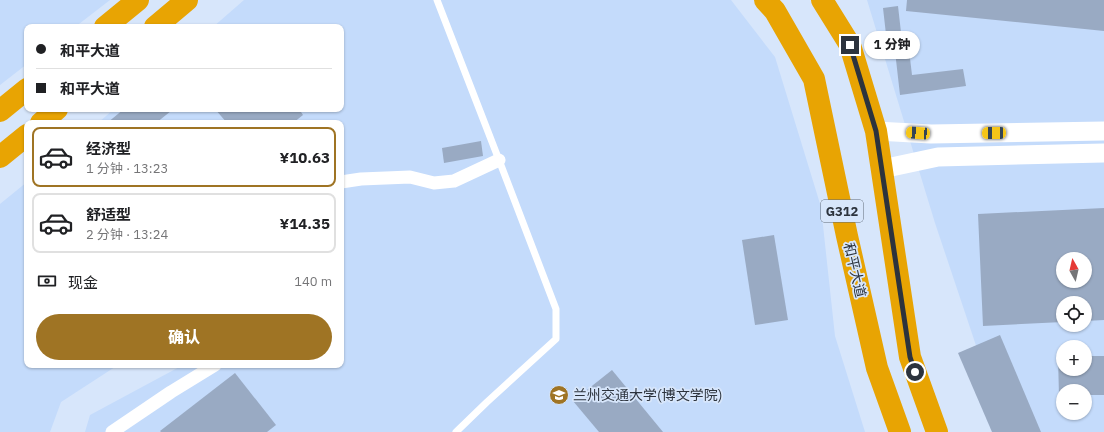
<!DOCTYPE html>
<html lang="zh">
<meta charset="utf-8">
<style>
:root{--surface:#fff;--page:#f2f2f2;--text:#202124;--muted:#757577;--line:#e0e0e0;--accent:#9f7424}
body{margin:0;font-family:"IBM Plex Sans","Noto Sans SC",sans-serif;background:var(--page);color:var(--text);height:100vh;display:flex;flex-direction:column;font-size:15px;white-space:nowrap}
*{box-sizing:border-box;margin:0}
p{font-size:13px;color:var(--muted)}
.icon{flex:none;width:22px;height:22px;fill:none;stroke:currentColor;stroke-width:2;stroke-linecap:round;stroke-linejoin:round}
.map{position:relative;flex:1;overflow:hidden}
.sheet{position:absolute;left:24px;top:120px;width:320px;height:248px;display:flex;flex-direction:column;background:var(--surface);border-radius:8px;box-shadow:0 1px 3px #0004}
.sheet>*{flex:none}
.hud{position:absolute;left:24px;top:24px;width:320px;height:88px;border-radius:8px;box-shadow:0 1px 3px #0004;display:grid;align-content:center;height:88px;padding:0 12px;background:var(--surface)}
.needle{width:26px;rotate:352deg}
.fabs{position:absolute;left:1056px;top:252px;display:grid;gap:8px}
.fabs a{display:grid;place-items:center;width:36px;height:36px;border-radius:50%;background:var(--surface);box-shadow:0 1px 3px #0004;font-size:20px}
.end{position:absolute;width:18px;height:18px;margin:-9px;border:5px solid #2c333d;background:#fff;box-shadow:0 0 0 2px #fff}
.from{border-radius:50%}
.bubble{position:absolute;height:28px;border-radius:14px;background:var(--surface);box-shadow:0 1px 3px #0004;font-size:13px;font-weight:800;line-height:28px;text-align:center}
.car{position:absolute;width:12px;height:24px;margin:-12px -6px;border-radius:5px;box-shadow:0 0 3px 1px #0007;background:linear-gradient(#f5c518 24%,#345 0 40%,#f5c518 0 76%,#345 0 86%,#f5c518 0)}
.hud b{display:flex;align-items:center;gap:14px;height:38px;font-size:15px}
.hud b+b{border-top:1px solid var(--line)}
.hud i{width:10px;height:10px;background:var(--text)}
ul{padding:7px 0 0;list-style:none}
li{display:flex;align-items:center;gap:12px;height:60px;margin:0 8px 6px;padding:0 4px;border:2px solid var(--line);border-radius:8px}
li div{flex:1}
li b{display:block;font-size:15px}
li em{font-style:normal;font-weight:800}
li.selected{border-color:var(--accent)}
li>.icon{width:36px;height:36px;stroke-width:1.5}
.pay{display:flex;align-items:center;gap:10px;height:44px;padding:0 12px;font-size:15px}
.pay p{margin-inline-start:auto}
.primary-button{display:flex;gap:8px;margin-top:auto;padding:8px 12px}
.primary-button a{flex:1;height:46px;border-radius:24px;background:var(--accent);color:#fff;font-size:16px;font-weight:800;line-height:46px;text-align:center}
.map>svg:first-child{display:block}
.built{fill:#c4dbfb;fill-rule:evenodd}
.building{fill:#99aac3;fill-rule:evenodd}
.lines{fill:none;stroke-linecap:round;stroke-linejoin:round}
.lane{stroke:#fff;stroke-width:7}
.street{stroke:#fff;stroke-width:13}
.secondary{stroke:#fff;stroke-width:19}
.highway{stroke:#e8a403;stroke-width:22}
.route{stroke:#2c333d;stroke-width:5}
.labels{text-anchor:middle;dominant-baseline:central;stroke-width:3.5;stroke-linejoin:round;paint-order:stroke}
.shield{fill:#d7e6fb;stroke:#5f6976;stroke-width:1}
.shield-label{font-size:13px;font-weight:bold;fill:#2c333d}
.street-label{font-size:14px;fill:#2c333d;stroke:#d7e6fb}
.poi-label{font-size:14px;fill:#2c333d;stroke:#d7e6fb;text-anchor:start}
</style>
<div class="map">
<svg width="1104" height="432" viewBox="0 0 1104 432">
<rect width="100%" height="100%" fill="#d7e6fb"/>
<g class="built">
<path d="M0 0H110L75 27H27V64L0 85Z"/>
<path d="M244 0H731L775 57 821 207 835 336 865 432H85L90 415 183 365H341V123H98L114 109H341V27H213Z"/>
<path d="M867 0H1104V432H1005L935 223ZM1063 259H1085V281H1063ZM1063 303H1085V325H1063ZM1063 347H1085V369H1063ZM1063 391H1085V413H1063Z"/>
<path d="M27 182V365H118L61 402 50 432H0V204Z"/>
</g>
<g class="building">
<path d="M907 0H1104V31L906 11Z"/>
<path d="M898 6 903 50H909L912 75 963 69 966 86 900 95 895 51 888 52 883 8Z"/>
<path d="M124 109H169L171 111 156 123H107Z"/>
<path d="M215 109H299L303 115 293 123H227Z"/>
<path d="M481 141 483 156 444 163 442 148Z"/>
<path d="M1104 208V320L1085 321V303H1063V322L983 326 978 214ZM1063 259H1085V281H1063Z"/>
<path d="M774 235 788 320 755 325 742 240Z"/>
<path d="M1000 335 1041 432H992L958 353Z"/>
<path d="M1085 356H1104V395H1085V391H1063V396H1059L1058 357H1063V369H1085Z"/>
<path d="M612 370 663 432H599L573 401Z"/>
<path d="M235 373 276 425 267 432H161L160 431Z"/>
</g>
<g class="lines">
<path class="lane" d="M437 0 499 160 556 309V339L487 402 456 432"/>
<g class="street">
<path d="M341 182 361 179 410 177 434 183 454 181 499 160"/>
<path d="M112 432 171 392 215 365"/>
</g>
<g class="secondary">
<path d="M876 131 931 134 1104 131"/>
<path d="M882 169 938 157 1104 153"/>
</g>
<g class="highway">
<path d="M765 0 775 11 814 79 847 236 877 368 900 432"/>
<path d="M822 0 850 45 876 131 910 357 937 432"/>
<path d="M105 27 138 0"/>
<path d="M155 27 187 0"/>
<path d="M0 111 27 89"/>
<path d="M41 123 57 109"/>
<path d="M0 157 27 135"/>
</g>
</g>
<g class="lines">
<path class="route" d="M850 45 876 131 910 357 915 372"/>
</g>
<defs>
<g id="university-disc" transform="scale(1)"><circle r="9.5" fill="#9f7424" stroke="#d7e6fb"/><path d="M0-5L7-2L0 1L-7-2ZM-4 1L0 2.5L4 1V4Q0 6-4 4Z" fill="#fff"/></g>
</defs>
<g fill-rule="evenodd">
<use href="#university-disc" x="559" y="395"/>
</g>
<g class="labels">
<rect class="shield" x="821" y="200" width="42" height="22" rx="3"/>
<g class="shield-label">
<text x="842" y="211">G312</text>
</g>
<g class="street-label">
<text transform="translate(855 270) rotate(77)">和平大道</text>
</g>
<g class="poi-label">
<text x="573" y="395">兰州交通大学(博文学院)</text>
</g>
</g>
</svg>
<div class="fabs">
<a><svg class="needle" viewBox="-14 -14 28 28"><path d="M0-13l5 13h-10z" fill="#e53935"/><path d="M0 13l5-13h-10z" fill="#757577"/></svg></a>
<a><svg class="icon" aria-label="locate" viewBox="0 0 24 24"><circle cx="12" cy="12" r="6"/><path d="M12 2v4M12 18v4M2 12h4M18 12h4"/></svg></a>
<a>+</a>
<a>−</a>
</div>
<i class="end from" style="left:915px;top:372px"></i>
<i class="end" style="left:850px;top:45px"></i>
<div class="bubble" style="left:864px;top:31px;width:56px">1 分钟</div>
<i class="car" style="left:918px;top:133px;rotate:274deg"></i>
<i class="car" style="left:994px;top:133px;rotate:269deg"></i>
<div class="hud">
<b><i class="from"></i>和平大道</b>
<b><i></i>和平大道</b>
</div>
<section class="sheet">
<ul>
<li class="selected"><svg class="icon" aria-label="car" viewBox="0 0 24 24"><path d="M5 17H2v-5l4-1 3-4h7l3 4 3 1v5h-3M9 17h6M6 11h13"/><circle cx="7" cy="17" r="2"/><circle cx="17" cy="17" r="2"/></svg><div><b>经济型</b><p>1 分钟 · 13:23</p></div><em>¥10.63</em></li>
<li><svg class="icon" aria-label="car" viewBox="0 0 24 24"><path d="M5 17H2v-5l4-1 3-4h7l3 4 3 1v5h-3M9 17h6M6 11h13"/><circle cx="7" cy="17" r="2"/><circle cx="17" cy="17" r="2"/></svg><div><b>舒适型</b><p>2 分钟 · 13:24</p></div><em>¥14.35</em></li>
</ul>
<div class="pay"><svg class="icon" aria-label="cash" viewBox="0 0 24 24"><path d="M3 7h18v10H3z"/><circle cx="12" cy="12" r="2"/></svg>现金<p>140 m</p></div>
<div class="primary-button"><a>确认</a></div>
</section>
</div>
